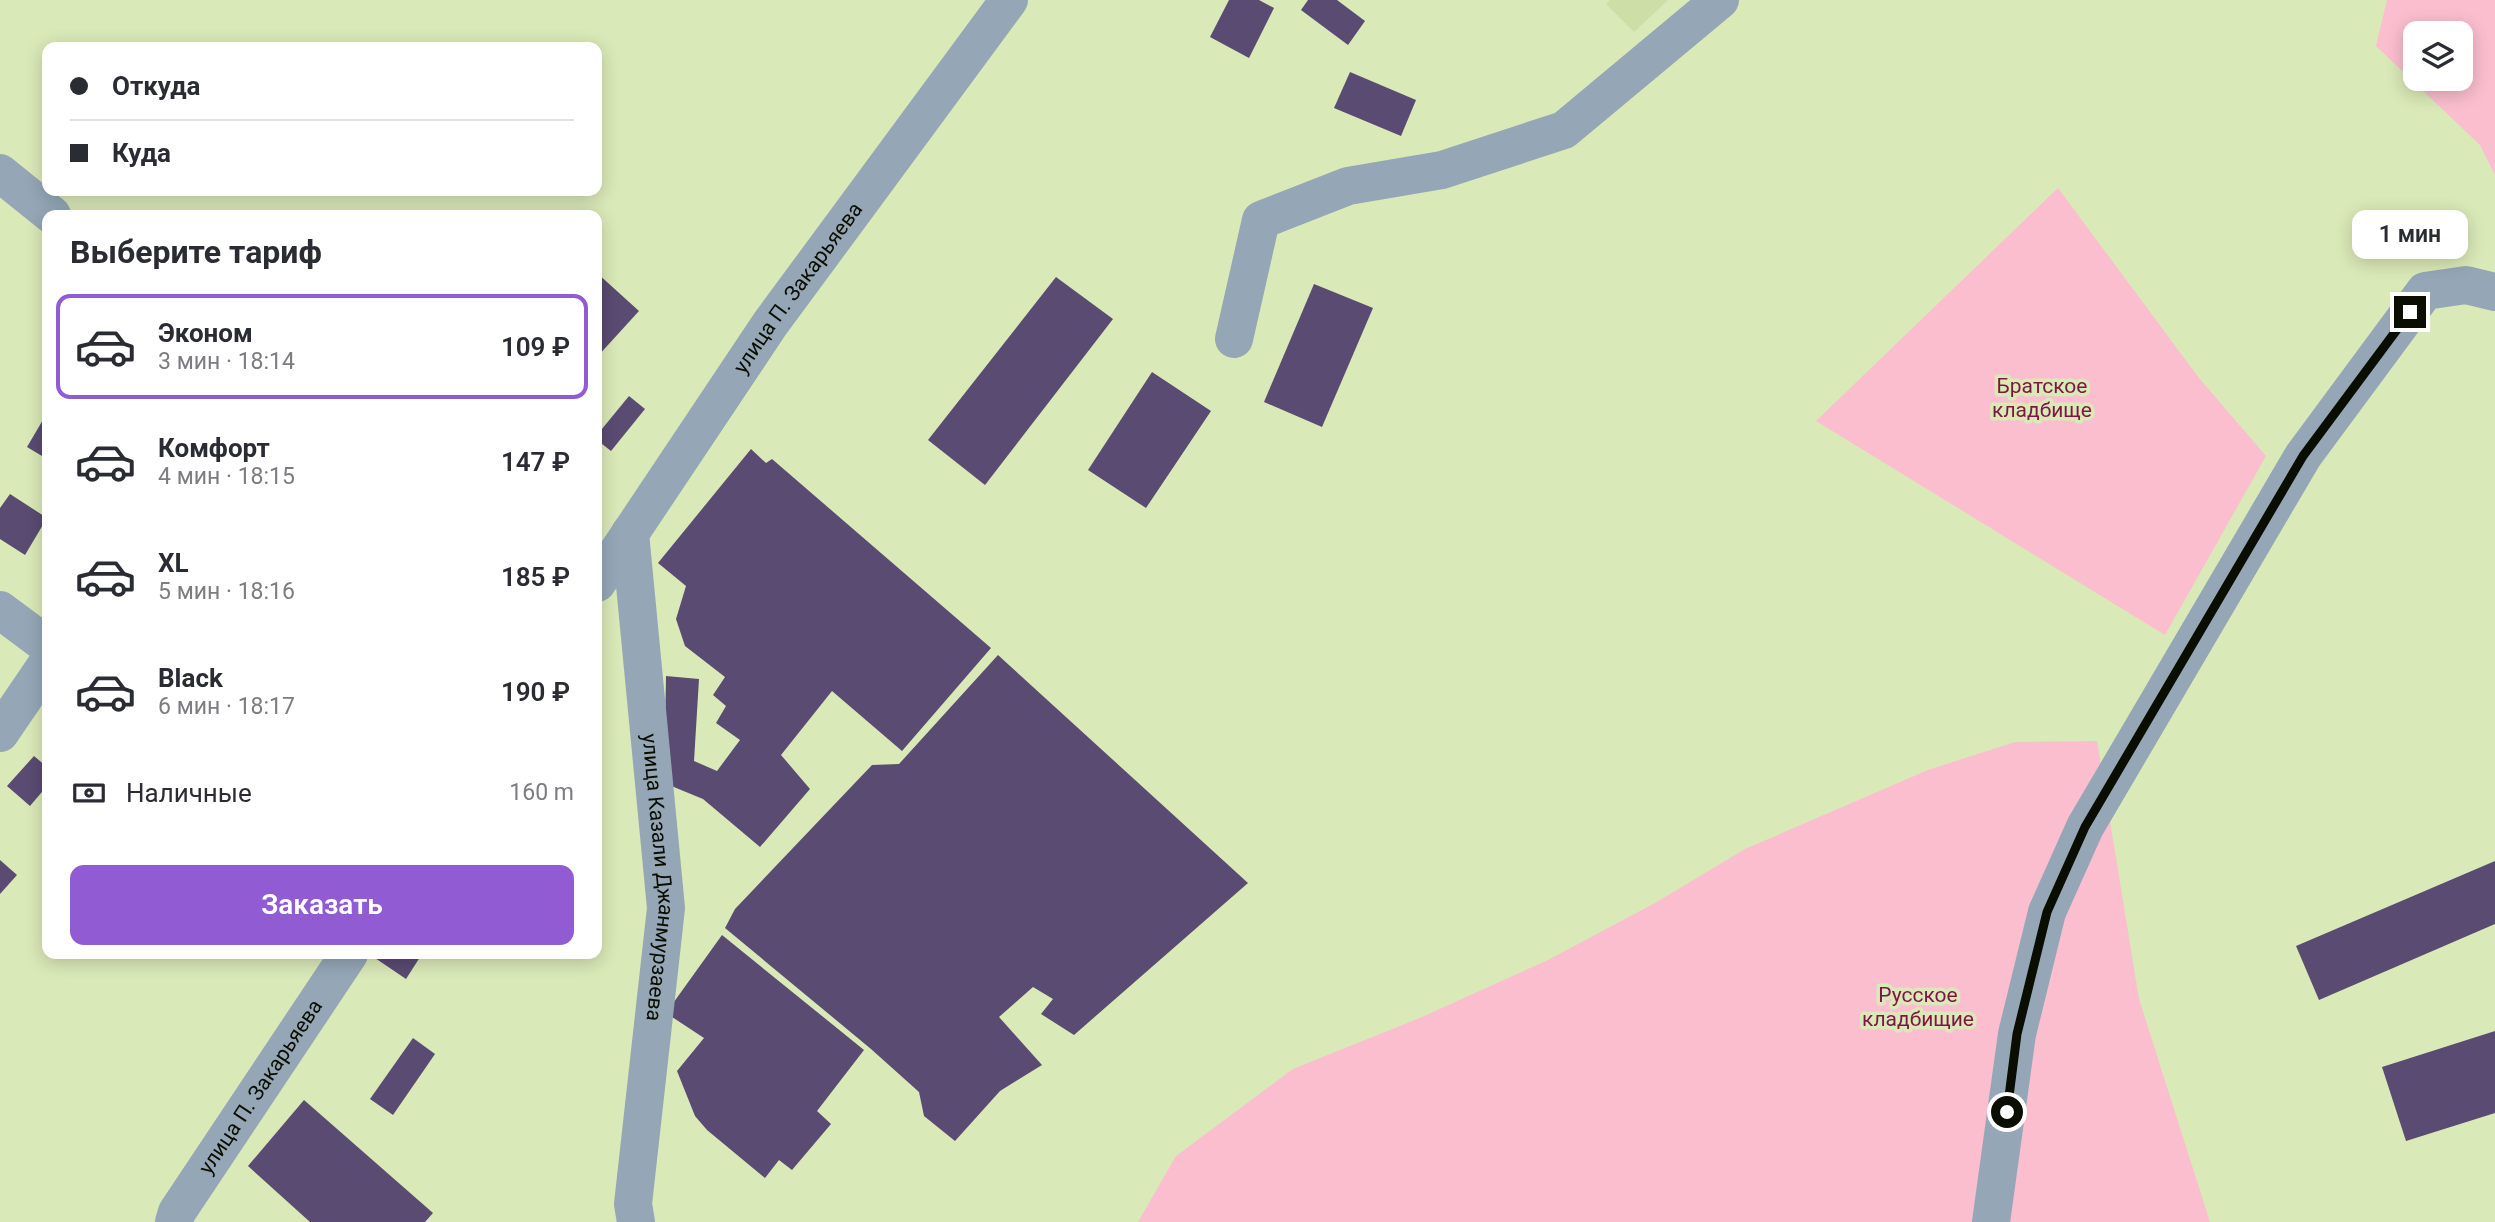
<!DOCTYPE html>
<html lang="ru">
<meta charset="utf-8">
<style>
:root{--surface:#fff;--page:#f2f2f3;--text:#2b2b33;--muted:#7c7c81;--line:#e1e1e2;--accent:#915bd4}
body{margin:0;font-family:Roboto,sans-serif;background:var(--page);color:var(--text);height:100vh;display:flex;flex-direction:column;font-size:26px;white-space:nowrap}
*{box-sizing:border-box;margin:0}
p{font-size:23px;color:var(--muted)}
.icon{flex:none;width:38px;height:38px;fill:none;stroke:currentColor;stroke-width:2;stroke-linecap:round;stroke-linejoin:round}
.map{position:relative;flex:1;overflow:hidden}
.side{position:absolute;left:42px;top:210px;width:560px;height:749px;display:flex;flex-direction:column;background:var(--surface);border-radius:14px;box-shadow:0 4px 18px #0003}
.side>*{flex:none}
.banner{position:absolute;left:42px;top:42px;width:560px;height:154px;border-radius:14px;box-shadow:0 4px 18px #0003;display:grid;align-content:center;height:154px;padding:0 28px;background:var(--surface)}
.fabs{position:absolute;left:2403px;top:21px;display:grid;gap:14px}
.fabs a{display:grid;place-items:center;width:70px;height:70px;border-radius:14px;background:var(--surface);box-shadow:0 4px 18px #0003;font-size:35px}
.end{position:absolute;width:32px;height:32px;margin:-16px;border:9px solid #0a0e01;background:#fff;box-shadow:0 0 0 4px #fff}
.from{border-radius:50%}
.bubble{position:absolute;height:49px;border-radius:14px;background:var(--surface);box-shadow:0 4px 18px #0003;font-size:23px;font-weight:600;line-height:49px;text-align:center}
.banner b{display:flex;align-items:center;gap:24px;height:66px;font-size:26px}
.banner b+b{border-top:2px solid var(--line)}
.banner i{width:18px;height:18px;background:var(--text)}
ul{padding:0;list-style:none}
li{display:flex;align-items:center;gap:21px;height:105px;margin:0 14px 10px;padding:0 14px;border:4px solid transparent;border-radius:14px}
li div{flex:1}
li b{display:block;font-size:26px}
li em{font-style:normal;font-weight:600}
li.current{border-color:var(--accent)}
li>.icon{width:63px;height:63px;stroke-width:1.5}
h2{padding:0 28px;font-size:32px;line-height:84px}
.pay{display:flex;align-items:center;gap:18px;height:77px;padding:0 28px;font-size:26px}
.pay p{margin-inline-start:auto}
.cta{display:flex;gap:14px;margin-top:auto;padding:14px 28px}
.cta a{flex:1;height:80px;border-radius:14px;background:var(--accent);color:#fff;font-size:28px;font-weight:600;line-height:80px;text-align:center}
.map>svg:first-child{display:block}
.built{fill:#cddea6}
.green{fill:#fbbece;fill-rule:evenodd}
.building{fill:#5a4b72}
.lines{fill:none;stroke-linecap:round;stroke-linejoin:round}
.minor{stroke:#95a7b6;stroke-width:38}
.route{stroke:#0a0e01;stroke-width:9}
.labels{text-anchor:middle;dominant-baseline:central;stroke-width:7;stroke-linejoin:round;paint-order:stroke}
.street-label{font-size:21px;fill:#0a0e01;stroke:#dae9b8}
.park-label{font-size:21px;fill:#7f1542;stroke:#dae9b8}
</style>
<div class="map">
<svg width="2495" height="1222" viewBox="0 0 2495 1222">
<rect width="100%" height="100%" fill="#dae9b8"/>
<path class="built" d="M1610 0H1668L1634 32 1606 4Z"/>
<g class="green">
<path d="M2387 0H2495V175L2480 145 2376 46ZM2415 33H2460V79H2415Z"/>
<path d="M2058 188 2199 378 2266 456 2165 635 1816 421Z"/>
<path d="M2097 741 2139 999 2210 1222H1138L1176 1156 1293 1069 1422 1017 1548 960 1655 903 1745 849 1928 770 2015 742Z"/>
</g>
<g class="building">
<path d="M1229 0H1259L1274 8 1249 58 1210 37Z"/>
<path d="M1308 0H1337L1365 21 1348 45 1301 10Z"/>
<path d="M1350 72 1416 100 1401 136 1334 108Z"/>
<path d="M597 273 639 311 597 357Z"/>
<path d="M1056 277 1113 319 985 485 928 440Z"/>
<path d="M1314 284 1373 308 1322 427 1264 402Z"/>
<path d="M1152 372 1211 411 1146 508 1088 470Z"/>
<path d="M629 396 645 409 611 451 597 440V435Z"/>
<path d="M47 413V459L27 447Z"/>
<path d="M751 449 766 463 772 459 991 648 902 751 832 691 781 755 810 789 760 847 703 799 664 783 666 676 699 679 694 761 717 771 740 740 716 723 726 706 713 695 725 677 685 646 676 619 686 586 658 563Z"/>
<path d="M10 494 47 518 25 555 0 539V508Z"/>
<path d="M998 655 1248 883 1074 1035 1041 1014 1053 999 1033 987 999 1017 1042 1065 1000 1091 955 1141 924 1116 919 1092 871 1049 725 928 735 909 872 765 899 764Z"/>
<path d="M34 756 47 767V786L30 806 7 786Z"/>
<path d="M0 860 17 875 0 894Z"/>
<path d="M2495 861V924L2319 1000 2296 946Z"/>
<path d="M722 935 864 1050 817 1111 831 1124 792 1170 779 1160 765 1178 707 1130 695 1116 677 1071 704 1038 666 1013Z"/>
<path d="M378 954H422L406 979 375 958Z"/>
<path d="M2495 1031V1113L2406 1141 2382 1067Z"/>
<path d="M413 1038 435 1054 393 1115 370 1099Z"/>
<path d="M304 1100 433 1213 425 1222H310L248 1166Z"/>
</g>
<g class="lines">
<g class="minor">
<path d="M0 173 52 215"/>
<path d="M1234 339 1261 220 1348 186 1442 170 1564 130 1720 0"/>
<path id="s1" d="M630 533 666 908 633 1204 636 1222"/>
<path id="s2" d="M597 583 770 324 1009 0"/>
<path d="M0 610 47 645"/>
<path d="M0 733 47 664"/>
<path id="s3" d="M174 1222 177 1212 349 954"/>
<path d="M1991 1222 2017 1034 2047 912 2085 827 2303 456 2425 291 2466 285 2495 292"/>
</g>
</g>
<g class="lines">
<path class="route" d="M2007 1112 2017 1034 2047 912 2085 827 2303 456 2410 312"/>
</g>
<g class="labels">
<g class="street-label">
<text stroke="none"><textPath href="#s2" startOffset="357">улица П. Закарьяева</textPath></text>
<text stroke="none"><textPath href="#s1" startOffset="346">улица Казали Джанмурзаева</textPath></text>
<text stroke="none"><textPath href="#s3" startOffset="161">улица П. Закарьяева</textPath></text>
</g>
<g class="park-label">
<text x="2042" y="386">Братское<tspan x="2042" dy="24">кладбище</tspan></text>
<text x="1918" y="995">Русское<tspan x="1918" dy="24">кладбищие</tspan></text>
</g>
</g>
</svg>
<div class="fabs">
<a><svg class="icon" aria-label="layers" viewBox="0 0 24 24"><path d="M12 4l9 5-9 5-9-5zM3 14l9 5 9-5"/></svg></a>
</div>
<i class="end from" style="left:2007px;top:1112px"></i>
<i class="end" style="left:2410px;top:312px"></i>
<div class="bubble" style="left:2352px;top:210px;width:116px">1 мин</div>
<div class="banner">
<b><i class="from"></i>Откуда</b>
<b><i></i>Куда</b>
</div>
<section class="side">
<h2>Выберите тариф</h2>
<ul>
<li class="current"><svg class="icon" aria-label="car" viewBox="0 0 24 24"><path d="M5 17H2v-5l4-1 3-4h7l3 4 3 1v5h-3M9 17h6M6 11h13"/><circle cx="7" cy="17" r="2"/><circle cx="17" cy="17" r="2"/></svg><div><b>Эконом</b><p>3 мин · 18:14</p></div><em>109 ₽</em></li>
<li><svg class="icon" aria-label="car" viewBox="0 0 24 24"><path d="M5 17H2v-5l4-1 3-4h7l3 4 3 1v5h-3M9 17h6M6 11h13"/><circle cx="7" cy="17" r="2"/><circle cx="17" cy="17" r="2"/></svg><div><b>Комфорт</b><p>4 мин · 18:15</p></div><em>147 ₽</em></li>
<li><svg class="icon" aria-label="car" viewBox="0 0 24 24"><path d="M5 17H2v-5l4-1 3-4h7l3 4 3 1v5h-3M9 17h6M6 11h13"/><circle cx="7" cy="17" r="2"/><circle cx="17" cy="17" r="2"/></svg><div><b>XL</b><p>5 мин · 18:16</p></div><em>185 ₽</em></li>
<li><svg class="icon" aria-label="car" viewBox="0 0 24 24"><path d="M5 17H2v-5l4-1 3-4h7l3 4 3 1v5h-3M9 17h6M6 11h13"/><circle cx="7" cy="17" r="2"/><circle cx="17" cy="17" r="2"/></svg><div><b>Black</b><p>6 мин · 18:17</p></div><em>190 ₽</em></li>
</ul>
<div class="pay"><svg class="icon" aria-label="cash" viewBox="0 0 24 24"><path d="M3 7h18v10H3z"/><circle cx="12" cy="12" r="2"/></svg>Наличные<p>160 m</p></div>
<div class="cta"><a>Заказать</a></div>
</section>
</div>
